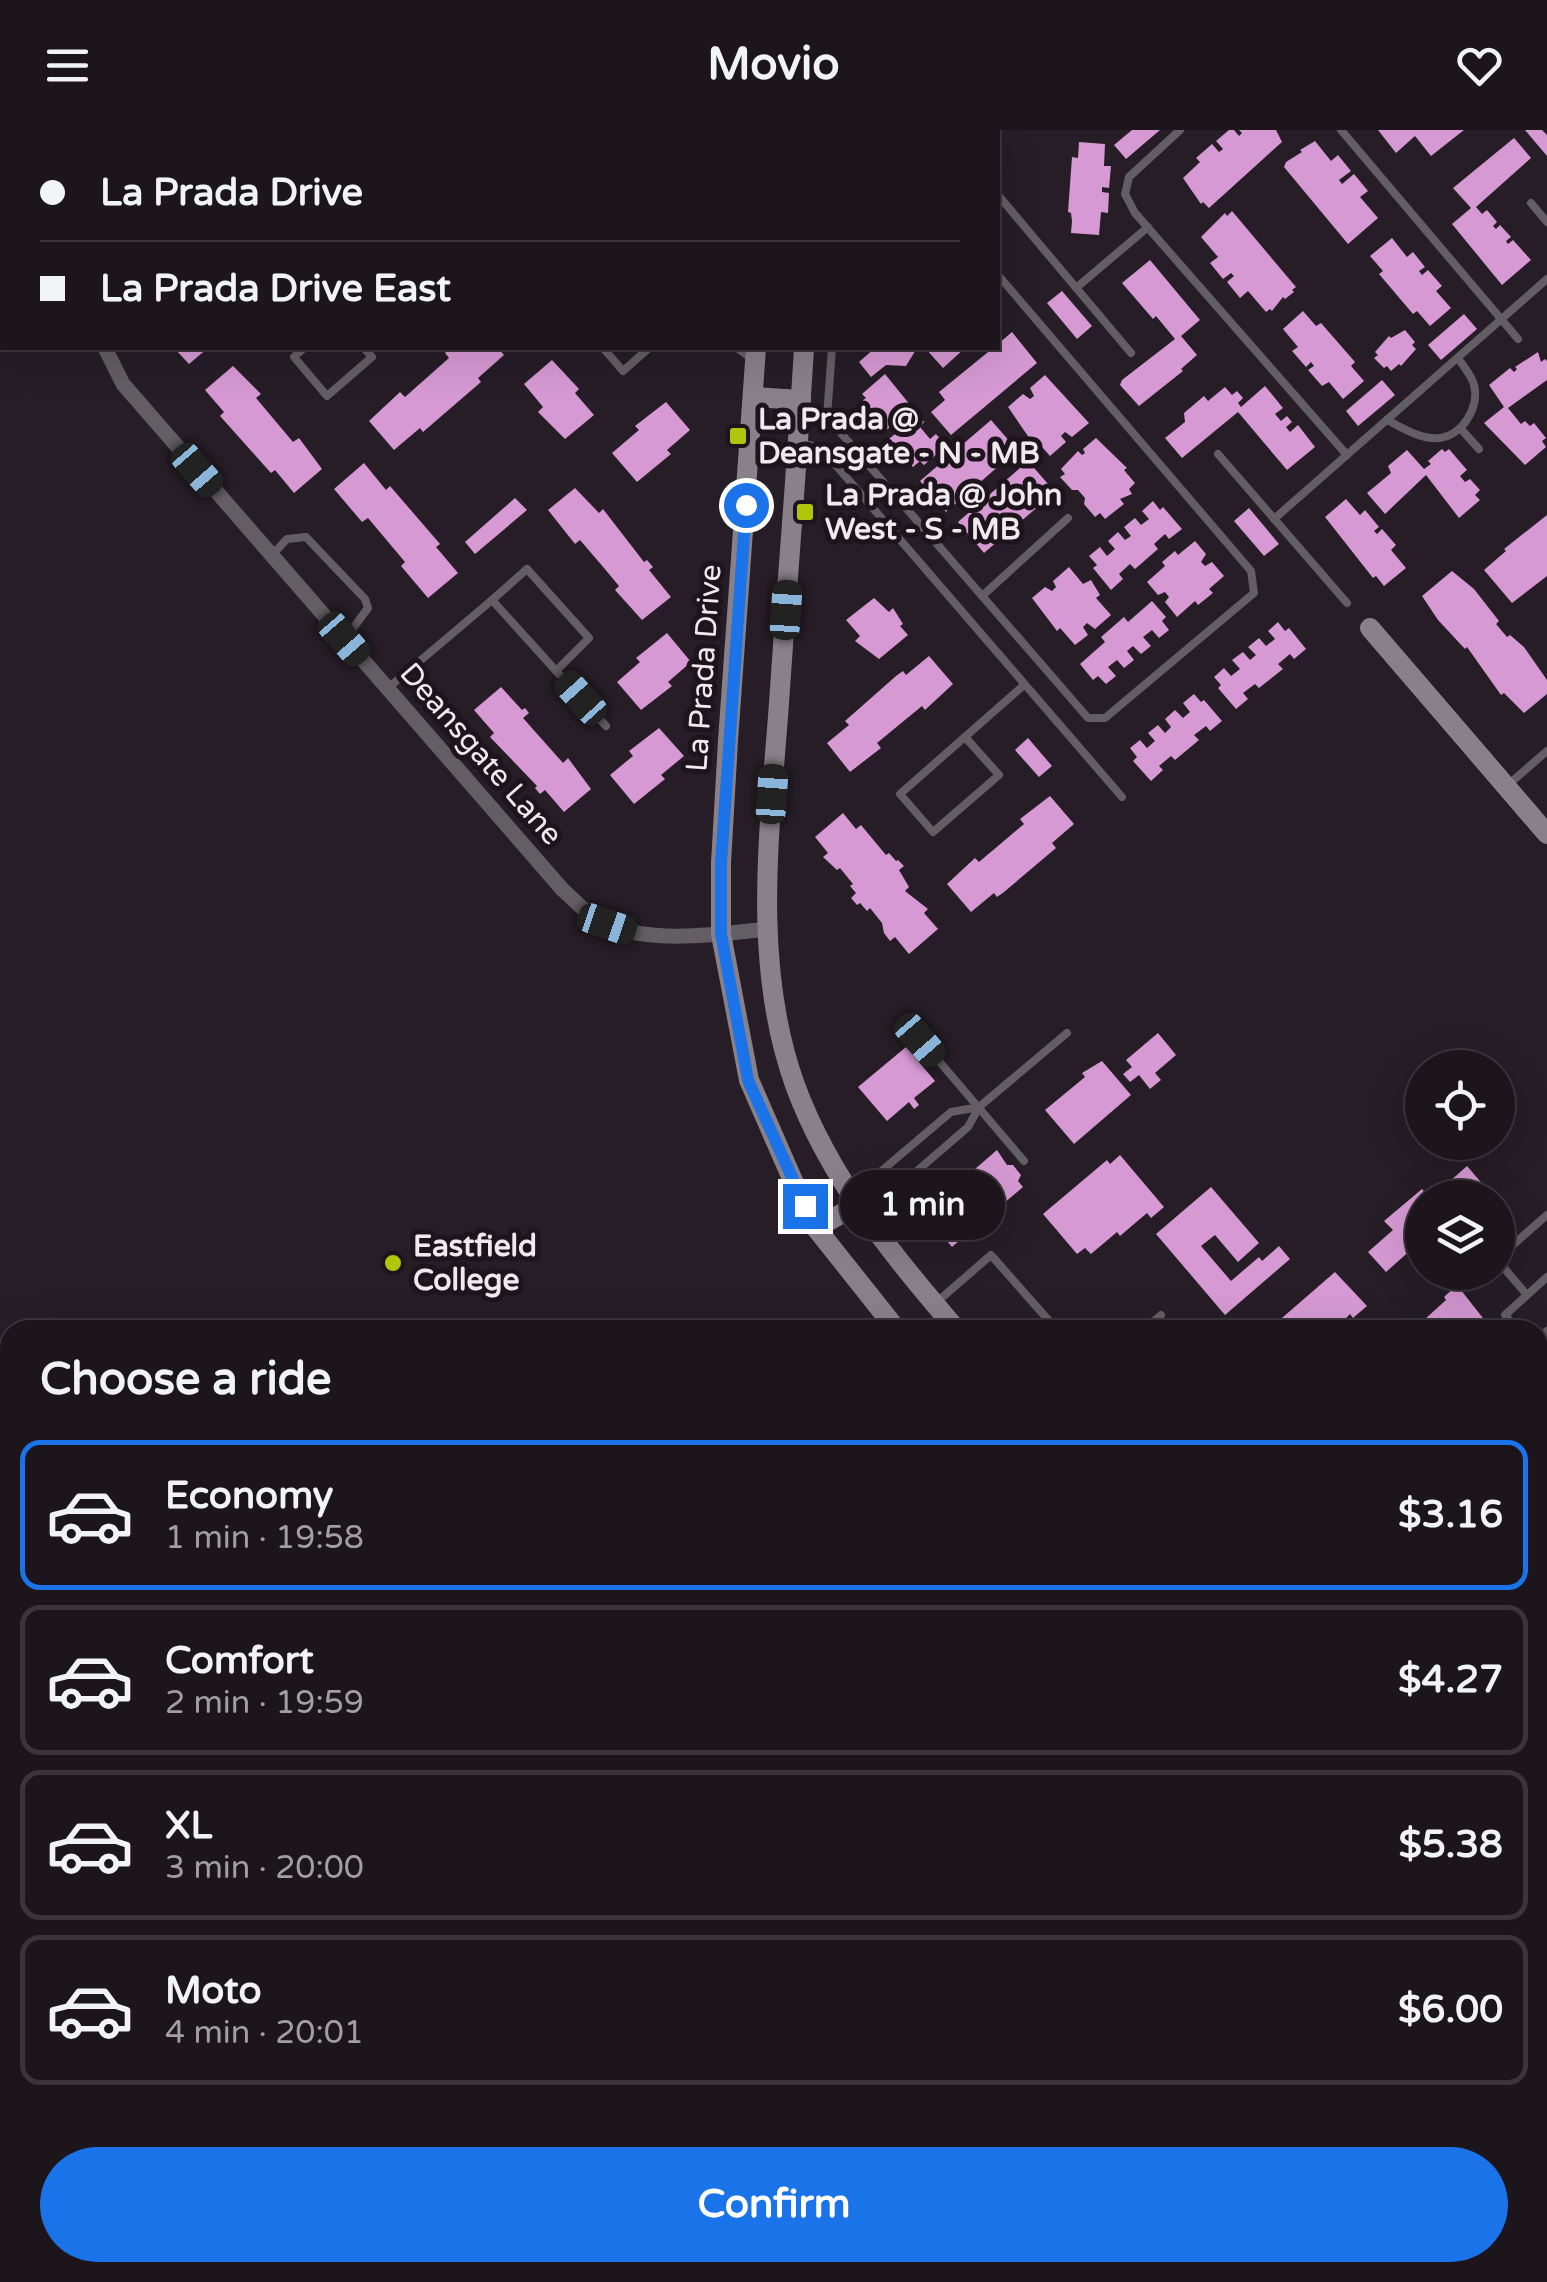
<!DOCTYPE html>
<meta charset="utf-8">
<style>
:root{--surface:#1c161c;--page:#292329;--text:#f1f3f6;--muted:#a09fa3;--line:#3a353b;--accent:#1a73e8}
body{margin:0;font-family:"Varela Round",sans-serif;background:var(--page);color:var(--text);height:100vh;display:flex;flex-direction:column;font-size:38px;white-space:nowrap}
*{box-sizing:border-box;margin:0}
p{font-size:32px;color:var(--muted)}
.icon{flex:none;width:55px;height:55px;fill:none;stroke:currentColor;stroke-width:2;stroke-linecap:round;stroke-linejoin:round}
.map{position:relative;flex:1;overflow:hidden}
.details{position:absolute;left:0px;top:1190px;width:1548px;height:962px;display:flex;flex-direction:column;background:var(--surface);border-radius:30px 30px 0 0;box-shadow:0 10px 40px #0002,0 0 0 2px var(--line)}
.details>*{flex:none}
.hud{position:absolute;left:0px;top:0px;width:1000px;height:220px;box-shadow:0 10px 40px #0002,0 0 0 2px var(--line);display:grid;align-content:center;height:220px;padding:0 40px;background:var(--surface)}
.tools{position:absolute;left:1405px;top:920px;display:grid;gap:20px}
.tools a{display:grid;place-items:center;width:110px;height:110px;border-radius:50%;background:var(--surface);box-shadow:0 10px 40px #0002,0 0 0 2px var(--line);font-size:50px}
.end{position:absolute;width:45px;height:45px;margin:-22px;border:12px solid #1a73e8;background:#fff;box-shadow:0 0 0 5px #fff}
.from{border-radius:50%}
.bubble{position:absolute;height:70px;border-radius:35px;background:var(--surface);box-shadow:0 10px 40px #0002,0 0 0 2px var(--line);font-size:32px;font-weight:700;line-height:70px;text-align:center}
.car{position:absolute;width:30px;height:60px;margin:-30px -15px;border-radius:12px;box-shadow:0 0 8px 2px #0007;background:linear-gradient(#222 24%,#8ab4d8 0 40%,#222 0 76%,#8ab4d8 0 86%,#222 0)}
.hud b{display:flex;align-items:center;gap:35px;height:95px;font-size:38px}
.hud b+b{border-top:2px solid var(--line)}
.hud i{width:25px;height:25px;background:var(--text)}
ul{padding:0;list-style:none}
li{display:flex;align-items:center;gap:30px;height:150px;margin:0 20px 15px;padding:0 20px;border:5px solid var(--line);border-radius:20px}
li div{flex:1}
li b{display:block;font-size:38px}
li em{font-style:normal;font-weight:700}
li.selected{border-color:var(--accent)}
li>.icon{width:90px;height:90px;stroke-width:1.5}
h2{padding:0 40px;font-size:45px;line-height:120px}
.button{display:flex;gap:20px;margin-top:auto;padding:20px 40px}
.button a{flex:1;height:115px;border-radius:60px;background:var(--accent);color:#fff;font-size:40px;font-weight:700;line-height:115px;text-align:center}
header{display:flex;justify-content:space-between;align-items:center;height:130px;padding:0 40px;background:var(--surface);font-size:45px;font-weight:700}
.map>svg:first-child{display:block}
.green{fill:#4c254b}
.building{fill:#d699d3}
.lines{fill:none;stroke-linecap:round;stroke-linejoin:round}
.path{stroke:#787078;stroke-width:4;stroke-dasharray:8 5;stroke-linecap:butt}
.lane{stroke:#635e63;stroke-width:8}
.street{stroke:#635e63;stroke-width:15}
.secondary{stroke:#898189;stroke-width:20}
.route{stroke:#1a73e8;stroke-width:12}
.poi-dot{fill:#aec60c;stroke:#1d141c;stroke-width:4}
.labels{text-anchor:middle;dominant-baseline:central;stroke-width:10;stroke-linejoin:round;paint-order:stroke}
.poi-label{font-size:30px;font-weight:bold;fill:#f0e9ef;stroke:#1d141c;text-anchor:start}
.street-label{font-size:30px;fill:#f0e9ef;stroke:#1d141c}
</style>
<header><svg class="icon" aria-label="menu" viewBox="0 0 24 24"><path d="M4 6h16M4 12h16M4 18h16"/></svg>Movio<svg class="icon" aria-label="heart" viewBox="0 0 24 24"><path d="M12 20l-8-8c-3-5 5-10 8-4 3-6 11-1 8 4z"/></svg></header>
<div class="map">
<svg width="1547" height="2152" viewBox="0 0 1547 2152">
<rect width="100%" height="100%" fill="#261d26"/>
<path class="green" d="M1152 2142 1233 2143 1241 2152H1140Z"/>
<g class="building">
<path d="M1132 0H1160L1126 29 1114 15Z"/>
<path d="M1229 0H1234L1239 6 1242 3 1239 0H1276L1282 12 1209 78 1203 72 1201 74 1183 48 1200 32 1196 28 1212 14 1219 22 1223 19 1216 11Z"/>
<path d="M1378 0H1464L1431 26 1415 6 1396 23Z"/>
<path d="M1525 0H1542L1547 5V26Z"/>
<path d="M1514 8 1531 28 1476 77 1482 84 1487 80 1497 92 1493 96 1496 99 1500 95 1511 107 1506 111 1508 114 1513 110 1531 130 1502 155 1452 94 1471 78 1453 58Z"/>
<path d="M1315 11 1331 31 1338 25 1351 41 1339 50 1342 54 1354 44 1368 61 1360 67 1378 88 1348 114 1284 37 1286 32 1302 22 1300 20Z"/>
<path d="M1079 12 1105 14 1104 36H1111L1109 58 1102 57V62L1109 63 1108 83 1101 82 1099 105 1071 103 1072 91 1071 83 1068 82 1072 27 1078 28Z"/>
<path d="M1232 81 1296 157 1292 160 1294 162 1285 169 1283 167 1272 181 1270 179 1266 182 1248 161 1240 168 1227 152 1234 146 1231 143 1223 149 1210 133 1218 127 1201 107 1225 83 1227 86Z"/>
<path d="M1392 108 1407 127 1413 122 1425 137 1419 141 1422 145 1428 140 1442 156 1436 161 1451 178 1430 196 1417 181 1413 184 1379 144 1383 141 1370 126Z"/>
<path d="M1150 130 1200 190 1181 206 1197 225 1181 239 1183 241 1139 276 1120 255 1122 250 1175 209 1156 186 1153 189 1122 153Z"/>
<path d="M1062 161 1092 196 1077 209 1047 173Z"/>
<path d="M1303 181 1316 196 1321 193 1355 232 1351 236 1364 251 1343 269 1329 252 1322 256 1308 240 1314 236 1311 232 1306 237 1292 221 1298 217 1283 199Z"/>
<path d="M1464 184 1477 199 1441 230 1428 215Z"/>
<path d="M1405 200 1415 212 1412 215 1416 219 1401 236 1399 234 1391 241 1387 236 1384 238 1374 228 1378 225 1375 222 1389 206 1391 208Z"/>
<path d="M1012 202 1037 233 951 305 931 282 945 270 939 262 993 218H998V214Z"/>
<path d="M174 218H208L189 234Z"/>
<path d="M451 218H498L504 225 478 248 481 252 474 258 423 302 420 298 394 320 369 291 400 262 405 267 449 228 445 223Z"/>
<path d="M875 218H917L906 236 886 235 871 247 859 232Z"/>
<path d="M925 218H971L966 222 964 219 943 238Z"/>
<path d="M1538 222 1541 232 1545 229 1547 231V250L1508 278 1521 294 1525 291 1530 296 1534 293 1546 308 1542 311 1546 317 1525 335 1484 293 1504 277 1489 255 1510 238 1514 242 1517 239 1515 237Z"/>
<path d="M552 230 579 259 575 263 594 285 565 309 538 282 543 277 524 254Z"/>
<path d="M233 236 261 264 256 268 293 312 299 308 322 339 294 363 275 340 271 343 220 286 224 282 205 260Z"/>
<path d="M885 244 924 292 920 297 930 309 936 304 946 316 924 335 920 331 913 337 905 328 912 321 904 312 897 319 889 309 896 303 890 297 883 303 874 293 882 287 874 278 867 284 858 274 866 268 862 264Z"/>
<path d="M1045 245 1089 293 1072 307 1065 302 1061 306 1066 312 1050 326 1035 309 1032 312 1008 277 1023 264 1030 269 1034 266 1030 258Z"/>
<path d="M1382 250 1395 265 1358 296 1346 281Z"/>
<path d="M1265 256 1283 278 1275 284 1281 291 1287 286 1292 292 1286 297 1290 302 1298 295 1315 317 1287 340 1238 282 1182 328 1165 308 1185 292 1184 283 1204 266 1208 271 1225 257 1232 265 1237 261 1243 268 1238 273 1241 277Z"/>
<path d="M666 272 690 300 667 320 671 324 637 352 612 323 639 300 635 296Z"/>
<path d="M991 290 1017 320 946 382 920 351Z"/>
<path d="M1096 308 1127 338 1124 340 1135 353 1129 359 1132 364 1120 369 1124 374 1105 389 1100 383 1095 387 1084 374 1085 368 1078 360H1072L1060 347 1065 344 1061 339 1078 321 1082 325 1085 323 1083 319Z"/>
<path d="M1442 319 1445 322 1449 319 1467 340 1460 346 1465 352 1470 349 1480 360 1475 365 1480 370 1459 388 1426 345 1385 384 1367 363 1391 343 1388 336 1407 320 1424 339 1431 334 1428 331Z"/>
<path d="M1028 331 1055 362 984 423 958 392Z"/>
<path d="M364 333 386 360 390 356 434 407 440 414 436 417 458 443 428 468 401 436 405 432 368 388 362 392 334 359Z"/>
<path d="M575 358 599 383 603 379 644 432 647 430 653 437 649 440 671 467 642 490 615 460 619 456 604 438 580 410 575 414 548 380Z"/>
<path d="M515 368 527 380 475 424 465 412Z"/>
<path d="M1346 369 1360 385 1365 380 1379 397 1374 401 1377 404 1382 399 1396 415 1391 420 1406 438 1384 456 1376 446 1373 448 1325 387Z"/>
<path d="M1153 371 1160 380 1163 377 1182 399 1169 409 1165 404 1154 414 1158 419 1135 439 1130 434 1119 444 1123 449 1111 460 1093 438 1097 435 1089 426 1100 417 1107 426 1115 419 1108 411 1118 402 1125 410 1131 406 1124 397 1135 388 1141 395 1149 389 1142 381Z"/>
<path d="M1249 378 1279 414 1264 426 1234 391Z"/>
<path d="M1547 385V446L1512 473 1484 440 1506 421 1504 419Z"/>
<path d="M1195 411 1206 424 1201 432 1205 436 1212 432 1224 446 1209 459 1213 463 1198 475 1195 471 1177 487 1165 472 1169 467 1165 462 1158 465 1147 452 1165 436 1162 432 1175 421 1178 425Z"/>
<path d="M1069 437 1083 454 1091 450 1100 465 1096 468 1111 485 1095 499 1087 493 1083 497 1088 505 1075 515 1060 498 1057 501 1032 468 1045 457 1052 461 1056 457 1053 451Z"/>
<path d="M1452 441 1474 459 1499 491 1496 494 1507 507 1510 505 1524 517 1547 550V564L1524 583 1504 563 1501 565 1467 517 1465 519 1438 490 1422 466Z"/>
<path d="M874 468 889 482 893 478 903 494 900 496 908 505 879 529 855 511 860 506 846 490Z"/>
<path d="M1152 471 1166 487 1162 491 1169 500 1159 508 1152 500 1143 507 1151 516 1141 524 1133 516 1127 521 1134 530 1124 538 1117 530 1108 537 1116 546 1106 554 1098 546 1093 550 1080 534 1105 512 1101 507 1124 487 1128 492Z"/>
<path d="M1278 492 1285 501 1289 498 1306 519 1294 529 1290 524 1278 534 1283 539 1259 558 1255 554 1243 563 1248 569 1236 579 1218 558 1221 555 1214 547 1224 538 1231 546 1240 539 1232 530 1243 522 1250 530 1256 525 1248 517 1259 508 1266 516 1275 509 1268 501Z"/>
<path d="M667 503 691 532 668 552 672 556 641 580 617 552 640 532 636 528Z"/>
<path d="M929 526 953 554 925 580 922 576 877 613 881 618 850 642 827 613 849 595 845 591 896 546 903 541 906 545Z"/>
<path d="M501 557 522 580 525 578 529 583 523 588 563 633 568 628 591 659 564 682 545 660 540 664 535 658 537 656 490 607 494 603 474 580Z"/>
<path d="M1194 564 1201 572 1204 570 1222 591 1210 601 1206 596 1194 605 1199 610 1175 630 1171 626 1159 636 1163 640 1151 651 1133 631 1137 627 1130 618 1140 610 1147 618 1155 611 1148 603 1158 595 1165 603 1171 597 1165 589 1175 580 1183 588 1190 582 1183 573Z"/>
<path d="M659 598 684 626 661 645 665 649 634 674 610 645 633 626 629 621Z"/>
<path d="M1028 608 1052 636 1039 647 1015 620Z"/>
<path d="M1050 666 1074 694 1052 713 1056 718 1004 762 997 767 994 763 971 782 947 754 975 728 979 732 1024 694 1020 689Z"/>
<path d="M843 683 856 699 861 695 886 725 889 723 896 731 898 730 904 736 899 740 909 757 905 761 928 779 924 783 938 799 909 824 895 807 890 811 884 803 882 793 870 778 867 781 860 773 857 775 851 768 856 763 850 756 853 754 840 738 837 740 823 727 828 723 815 707Z"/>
<path d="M1158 903 1176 925 1155 943 1161 950 1150 959 1139 945 1130 952 1123 944 1132 937 1126 930Z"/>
<path d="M906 917 935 951 914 968 919 975 914 979 909 972 887 991 858 957Z"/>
<path d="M1102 931 1131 965 1074 1014 1045 980 1085 947 1082 943Z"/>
<path d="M997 1020 1007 1035H1013L1021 1045 1018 1051 1023 1057 952 1117 925 1085 960 1055 965 1061 982 1046 975 1039Z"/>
<path d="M1120 1025 1164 1077 1151 1088 1147 1083 1120 1106 1117 1102 1091 1124 1085 1118 1077 1124 1043 1084 1107 1030 1110 1034Z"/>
<path d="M1467 1036 1485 1057 1473 1068H1431Z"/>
<path d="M1211 1057 1259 1113 1238 1132 1215 1105 1201 1116 1231 1151 1259 1127 1262 1131 1279 1116 1290 1129 1225 1185 1156 1104Z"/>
<path d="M1422 1059 1430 1068H1422V1110L1386 1142 1368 1122 1393 1100 1384 1091Z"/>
<path d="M1335 1142 1367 1176 1353 1188 1350 1184 1335 1200H1280L1275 1194Z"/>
<path d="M1457 1155 1486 1192 1477 1200H1413L1446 1170 1444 1167Z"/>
<path d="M1544 1295 1547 1327 1539 1334 1538 1301Z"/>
<path d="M1542 1448 1547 1454V1474L1538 1482V1452Z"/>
<path d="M1547 1633V1665L1538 1654V1641Z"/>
</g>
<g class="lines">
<g class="path">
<path d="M219 2142 227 2152"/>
<path d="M123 2152 124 2142"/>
<path d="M170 2152 176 2142"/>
</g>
<g class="lane">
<path d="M545 0 547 2"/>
<path d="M700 0 701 2"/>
<path d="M822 0V2"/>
<path d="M874 0 876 2"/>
<path d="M1180 0 1129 47 1125 64 1135 83 1347 325"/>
<path d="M1341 0 1518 209"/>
<path d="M347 2 350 0"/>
<path d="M0 25 2 26"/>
<path d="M998 65 1131 223"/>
<path d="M1531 73 1547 92"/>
<path d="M1076 158 1148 97"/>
<path d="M304 218 294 227 327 266 372 227 364 218"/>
<path d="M603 218 623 241 649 218"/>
<path d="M737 218 752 229"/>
<path d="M832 218 827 287 1088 588H1105L1254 463 1251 441 998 145"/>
<path d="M1387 290C1403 298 1421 310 1439 308 1462 306 1480 277 1474 255 1472 246 1463 236 1458 228"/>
<path d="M1461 299 1479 319"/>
<path d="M801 313 821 318 1122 667"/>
<path d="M1218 324 1347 473"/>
<path d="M1274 389 1547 149"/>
<path d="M272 425 287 409 306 407 365 469 368 478 345 509"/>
<path d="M982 466 1068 388"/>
<path d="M492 470 527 439 589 508 556 541"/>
<path d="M388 558 492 470 606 596"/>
<path d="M965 607 999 645 933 702 900 664 1024 555"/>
<path d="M1509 654 1547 621"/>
<path d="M921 910 1024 1031"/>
<path d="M868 1069 879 1043 951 982 979 977"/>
<path d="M861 1073 895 1060 968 997 979 977 1067 903"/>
<path d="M1498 1128 1547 1085"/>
<path d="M1498 1131 1527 1165"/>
<path d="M938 1171 991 1125 1057 1200"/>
<path d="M1144 1200 1161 1185"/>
<path d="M1518 1200 1505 1185 1547 1147"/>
<path d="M1538 1209 1547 1201"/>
<path d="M1538 1565 1547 1556"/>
<path d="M664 2142 666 2152"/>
</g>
<g class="street">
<path d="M281 2 284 0"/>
<path d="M105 218 123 254 562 759C576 772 588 785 605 793 649 815 721 804 768 799"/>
<path d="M1538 1392 1547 1384"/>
<path d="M0 1910 10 1916"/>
<path d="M259 2142 267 2152"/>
<path d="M731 2142 749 2152"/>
<path d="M584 2152 633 2142"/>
<path d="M1541 2152 1547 2140"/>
</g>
<g class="secondary">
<path d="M741 0 742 2"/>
<path d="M792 0V2"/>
<path d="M756 218 728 611 721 733V804L749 950 794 1053 816 1098 897 1200"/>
<path d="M804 218C797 336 787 454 779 573 770 699 751 833 795 955 829 1048 893 1126 957 1200"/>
<path d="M753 267 801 270"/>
<path d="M1370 498 1547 704"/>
<path d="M816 1098 857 1075"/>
<path d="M1538 1744 1547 1736"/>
<path d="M1538 1868 1547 1879"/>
<path d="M1538 1937 1547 1948"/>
</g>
</g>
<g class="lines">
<path class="route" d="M746 375 721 733V804L748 950 805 1076"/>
</g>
<g class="poi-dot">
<rect x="728" y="296" width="20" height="20" rx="5"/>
<rect x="795" y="372" width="20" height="20" rx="5"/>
<circle cx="393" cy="1133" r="10"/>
</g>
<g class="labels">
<g class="poi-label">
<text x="758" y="289">La Prada @<tspan x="758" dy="34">Deansgate - N - MB</tspan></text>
<text x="825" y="365">La Prada @ John<tspan x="825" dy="34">West - S - MB</tspan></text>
<text x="413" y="1116">Eastfield<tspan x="413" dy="34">College</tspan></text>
</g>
<g class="street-label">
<text transform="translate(704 538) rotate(-86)">La Prada Drive</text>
<text transform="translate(481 624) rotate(49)">Deansgate Lane</text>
</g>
</g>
</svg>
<div class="tools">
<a><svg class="icon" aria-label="locate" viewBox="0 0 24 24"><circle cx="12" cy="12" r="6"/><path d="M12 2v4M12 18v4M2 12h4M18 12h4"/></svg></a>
<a><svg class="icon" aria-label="layers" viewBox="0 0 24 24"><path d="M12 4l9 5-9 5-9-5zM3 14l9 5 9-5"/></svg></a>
</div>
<i class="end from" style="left:746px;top:375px"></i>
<i class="end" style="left:805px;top:1076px"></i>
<div class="bubble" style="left:840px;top:1040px;width:165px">1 min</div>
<i class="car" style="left:197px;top:340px;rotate:139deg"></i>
<i class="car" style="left:786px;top:480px;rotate:4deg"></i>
<i class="car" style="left:344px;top:509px;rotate:139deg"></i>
<i class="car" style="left:581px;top:568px;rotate:318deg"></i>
<i class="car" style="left:772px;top:664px;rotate:4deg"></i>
<i class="car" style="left:607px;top:794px;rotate:109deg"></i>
<i class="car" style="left:920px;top:910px;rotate:139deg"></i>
<div class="hud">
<b><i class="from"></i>La Prada Drive</b>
<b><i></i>La Prada Drive East</b>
</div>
<section class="details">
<h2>Choose a ride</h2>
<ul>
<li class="selected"><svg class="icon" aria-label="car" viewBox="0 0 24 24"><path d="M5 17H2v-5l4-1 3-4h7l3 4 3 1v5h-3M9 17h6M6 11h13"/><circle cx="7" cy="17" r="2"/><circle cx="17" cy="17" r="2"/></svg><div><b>Economy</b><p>1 min · 19:58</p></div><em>$3.16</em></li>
<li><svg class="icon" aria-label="car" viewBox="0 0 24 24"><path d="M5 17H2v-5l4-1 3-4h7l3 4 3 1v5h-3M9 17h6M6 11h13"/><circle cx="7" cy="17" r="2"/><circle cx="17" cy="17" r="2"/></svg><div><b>Comfort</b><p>2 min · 19:59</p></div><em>$4.27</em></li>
<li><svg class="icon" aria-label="car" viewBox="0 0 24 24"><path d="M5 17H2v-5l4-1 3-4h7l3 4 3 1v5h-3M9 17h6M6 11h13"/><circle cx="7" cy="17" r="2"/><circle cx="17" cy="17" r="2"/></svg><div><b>XL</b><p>3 min · 20:00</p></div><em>$5.38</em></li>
<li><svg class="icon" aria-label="car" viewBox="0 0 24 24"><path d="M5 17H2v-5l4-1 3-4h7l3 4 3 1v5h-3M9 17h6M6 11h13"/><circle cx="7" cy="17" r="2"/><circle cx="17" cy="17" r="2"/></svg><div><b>Moto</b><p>4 min · 20:01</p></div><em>$6.00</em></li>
</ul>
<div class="button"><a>Confirm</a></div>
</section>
</div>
